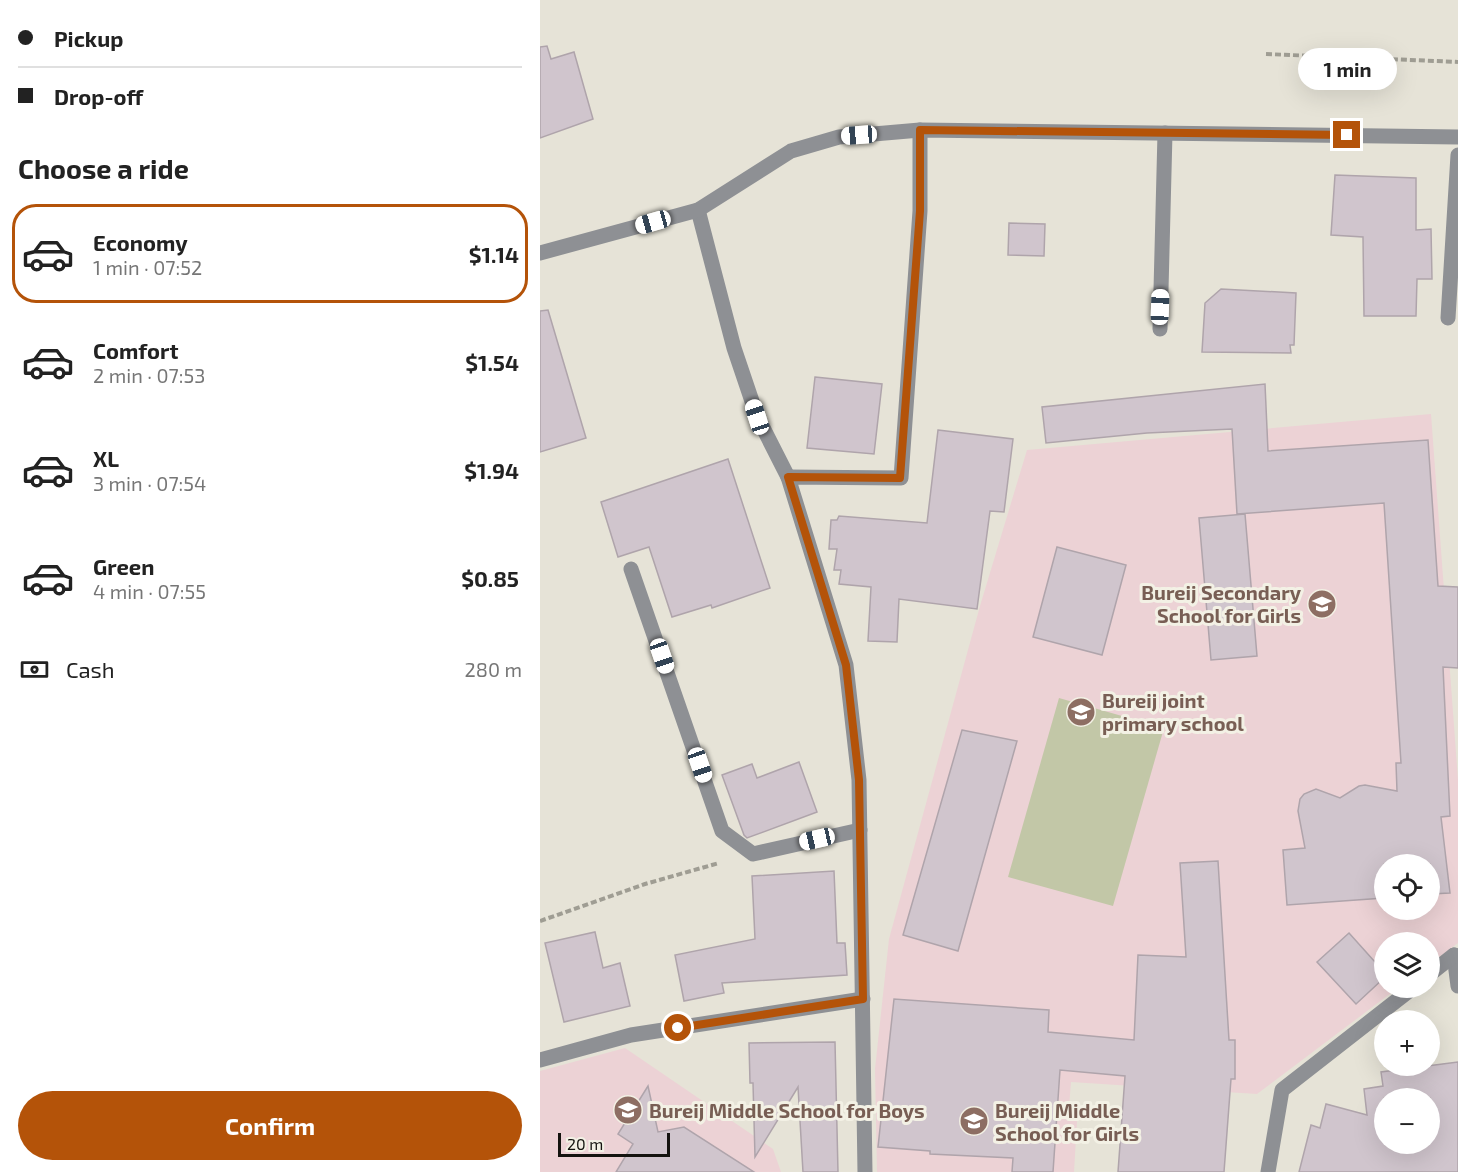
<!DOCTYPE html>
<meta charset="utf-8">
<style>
:root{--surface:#fff;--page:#f6f6f6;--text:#222;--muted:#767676;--line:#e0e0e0;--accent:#b45309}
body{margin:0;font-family:"Exo 2",sans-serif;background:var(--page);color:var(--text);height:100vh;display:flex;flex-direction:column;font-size:22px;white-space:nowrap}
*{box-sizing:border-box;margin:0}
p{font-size:20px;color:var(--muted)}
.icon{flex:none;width:33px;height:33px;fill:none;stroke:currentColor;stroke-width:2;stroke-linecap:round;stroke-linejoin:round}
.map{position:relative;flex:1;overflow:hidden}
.details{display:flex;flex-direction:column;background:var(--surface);width:540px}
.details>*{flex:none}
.guide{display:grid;align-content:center;height:132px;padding:0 18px;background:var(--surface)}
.controls{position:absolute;left:834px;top:854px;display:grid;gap:12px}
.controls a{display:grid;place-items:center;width:66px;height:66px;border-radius:50%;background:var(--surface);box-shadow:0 6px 24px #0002;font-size:30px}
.scale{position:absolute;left:18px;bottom:15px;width:112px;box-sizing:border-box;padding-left:6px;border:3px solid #14130f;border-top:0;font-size:16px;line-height:21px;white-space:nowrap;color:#14130f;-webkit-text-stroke:4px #f3f1e5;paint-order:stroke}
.end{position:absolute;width:27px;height:27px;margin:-14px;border:8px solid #b45309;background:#fff;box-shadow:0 0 0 3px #fff}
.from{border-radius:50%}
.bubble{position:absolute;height:42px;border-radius:21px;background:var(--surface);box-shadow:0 6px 24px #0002;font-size:20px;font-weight:700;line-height:42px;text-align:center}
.car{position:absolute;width:18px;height:36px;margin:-18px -9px;border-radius:8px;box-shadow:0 0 4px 2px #0007;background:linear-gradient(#fff 24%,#345 0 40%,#fff 0 76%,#345 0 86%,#fff 0)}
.guide b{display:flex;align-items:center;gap:21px;height:57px;font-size:22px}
.guide b+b{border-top:2px solid var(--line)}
.guide i{width:15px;height:15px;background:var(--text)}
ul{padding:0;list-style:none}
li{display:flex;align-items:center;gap:18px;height:99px;margin:0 12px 9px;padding:0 6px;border:3px solid transparent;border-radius:24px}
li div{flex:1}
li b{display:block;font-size:22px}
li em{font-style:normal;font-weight:700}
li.selected{border-color:var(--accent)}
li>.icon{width:54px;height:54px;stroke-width:1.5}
h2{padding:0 18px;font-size:27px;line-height:72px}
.pay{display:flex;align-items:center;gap:15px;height:66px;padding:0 18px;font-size:22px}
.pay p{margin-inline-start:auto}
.primary-button{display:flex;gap:12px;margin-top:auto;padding:12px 18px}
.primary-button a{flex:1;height:69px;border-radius:36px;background:var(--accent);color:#fff;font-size:24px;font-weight:700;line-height:69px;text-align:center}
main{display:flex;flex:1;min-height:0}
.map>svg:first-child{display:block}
.education{fill:#ecd2d5;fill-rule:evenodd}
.green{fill:#c2c7a7}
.building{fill:#d0c5cd;stroke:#afa4ab;stroke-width:1.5;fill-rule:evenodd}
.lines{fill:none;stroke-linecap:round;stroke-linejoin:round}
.path{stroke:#9f9d93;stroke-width:4;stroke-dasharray:6 3;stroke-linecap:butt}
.service{stroke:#8e9094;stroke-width:15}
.minor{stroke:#8e9094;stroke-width:15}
.route{stroke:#b45309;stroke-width:8}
.labels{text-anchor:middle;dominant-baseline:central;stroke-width:6;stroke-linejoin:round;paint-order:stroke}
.education-label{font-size:20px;font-weight:bold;fill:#785e54;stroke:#f3f1e5;text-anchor:start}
</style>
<main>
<section class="details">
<div class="guide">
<b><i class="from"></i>Pickup</b>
<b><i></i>Drop-off</b>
</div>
<h2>Choose a ride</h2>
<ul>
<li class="selected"><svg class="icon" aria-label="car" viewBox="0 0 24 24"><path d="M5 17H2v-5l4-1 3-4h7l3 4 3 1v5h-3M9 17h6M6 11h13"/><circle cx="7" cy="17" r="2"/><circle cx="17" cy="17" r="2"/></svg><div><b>Economy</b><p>1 min · 07:52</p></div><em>$1.14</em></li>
<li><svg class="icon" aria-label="car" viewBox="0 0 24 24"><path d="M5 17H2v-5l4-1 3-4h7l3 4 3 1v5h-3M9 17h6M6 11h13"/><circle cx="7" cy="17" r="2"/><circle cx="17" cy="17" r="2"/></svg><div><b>Comfort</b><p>2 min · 07:53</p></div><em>$1.54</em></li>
<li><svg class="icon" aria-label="car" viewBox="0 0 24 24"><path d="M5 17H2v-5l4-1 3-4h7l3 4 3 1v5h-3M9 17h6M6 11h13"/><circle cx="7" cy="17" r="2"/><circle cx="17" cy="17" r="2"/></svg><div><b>XL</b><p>3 min · 07:54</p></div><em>$1.94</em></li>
<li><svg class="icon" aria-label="car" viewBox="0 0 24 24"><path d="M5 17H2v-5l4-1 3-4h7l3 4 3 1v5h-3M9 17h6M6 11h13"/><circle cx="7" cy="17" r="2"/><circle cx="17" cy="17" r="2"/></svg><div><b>Green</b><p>4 min · 07:55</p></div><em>$0.85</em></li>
</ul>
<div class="pay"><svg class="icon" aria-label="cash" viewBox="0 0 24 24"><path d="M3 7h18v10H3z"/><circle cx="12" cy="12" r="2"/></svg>Cash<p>280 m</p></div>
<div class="primary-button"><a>Confirm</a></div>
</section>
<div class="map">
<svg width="918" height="1172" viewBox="0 0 918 1172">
<rect width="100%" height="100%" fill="#e6e3d7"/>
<g class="education">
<path d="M891 414 918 780V943L890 964V942H844V987H859L717 1094 531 1082 528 1120 537 1121 534 1172H337L335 1069 349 939 440 606 487 450ZM844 864H890V909H844Z"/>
<path d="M85 1048 233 1149 241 1172H0V1071Z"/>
</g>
<path class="green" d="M519 698 624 728 573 906 468 877Z"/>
<g class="building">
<path d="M7 46 11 59 34 52 53 119 0 138V47Z"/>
<path d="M795 175 876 178V230L891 229 892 279H877L876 316H824L823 237 791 235Z"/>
<path d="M469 223 505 224 504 256 468 255Z"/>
<path d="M681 289 756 293 754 345H750L751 353 662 352 665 303Z"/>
<path d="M8 310 46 438 0 452V311Z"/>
<path d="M275 377 342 384 334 454 267 448Z"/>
<path d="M725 384 728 451 888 440 898 586 918 587V668L903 667 910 816 901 817 910 893 890 894V864H844V898L747 905 743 850 765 848 758 811 760 799 764 794 776 789 800 798 819 786 825 785 857 791 856 763H861L844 503 697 514 692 429 607 433 506 443 502 407Z"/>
<path d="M398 430 473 439 464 512 450 511 437 609 359 599 357 642 328 641 331 587 299 584 301 570H294L297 549H289L291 520H297L299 516 387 523Z"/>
<path d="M188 459 230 588 172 608 171 605 132 617 109 547 78 557 61 502Z"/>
<path d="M705 514 717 656 671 660 659 518Z"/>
<path d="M517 547 586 565 562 655 493 637Z"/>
<path d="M422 730 477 741 418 951 363 935Z"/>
<path d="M259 762 277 812 207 838 204 835 182 775 212 764 217 778Z"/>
<path d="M678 861 689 1040H695V1079H691L684 1172H578L585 1076 520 1070 513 1172H472L473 1158 390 1154V1151L338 1147 354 999 509 1010 508 1032 594 1040 598 955 646 957 640 863Z"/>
<path d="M294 871 297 943H305L307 975 182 983 184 993 144 1001 135 955 215 939 212 876Z"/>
<path d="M55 932 63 968 80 963 90 1006 24 1022 5 943Z"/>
<path d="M809 933 844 972V978L816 1004 777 962Z"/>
<path d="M295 1042 298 1172H263L258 1087 215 1157 213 1083H210L209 1043Z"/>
<path d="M918 1062V1172H759L771 1125 780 1128 786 1104 827 1115 824 1089 843 1086 841 1072ZM844 1098H890V1143H844Z"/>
<path d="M108 1086 118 1132 144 1127 214 1172H76L93 1144 78 1134Z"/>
</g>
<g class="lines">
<g class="path">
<path d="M726 54 918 62"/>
<path d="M0 921 105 884 179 863"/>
</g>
<g class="service">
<path d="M91 569 182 831 213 854 320 830"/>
<path d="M914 955 918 986"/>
</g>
<g class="minor">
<path d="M158 210 194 348 217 416 248 477"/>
<path d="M0 253 158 210 251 151 299 137 380 130"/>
<path d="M908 318 918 155"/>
<path d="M620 329 625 133"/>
<path d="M890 974 914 955 918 956"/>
<path d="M0 1060 91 1035 323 999"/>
<path d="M325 1172 319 780 306 665 248 477 361 478 380 211V130L918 137"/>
<path d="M728 1172 742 1090 874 987"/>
</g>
</g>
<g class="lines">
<path class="route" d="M138 1028 323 999 319 780 306 665 248 477 360 478 380 211V130L807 135"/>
</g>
<defs>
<g id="school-disc" transform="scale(1.5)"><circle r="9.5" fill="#8d6e63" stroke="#f3f1e5"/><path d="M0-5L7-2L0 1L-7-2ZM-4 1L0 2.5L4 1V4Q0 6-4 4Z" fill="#fff"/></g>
</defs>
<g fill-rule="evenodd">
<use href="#school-disc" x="782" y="604"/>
<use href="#school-disc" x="541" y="712"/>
<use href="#school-disc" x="88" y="1110"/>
<use href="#school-disc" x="434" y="1121"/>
</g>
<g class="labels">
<g class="education-label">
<text x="761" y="592" text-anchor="end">Bureij Secondary<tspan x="761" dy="23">School for Girls</tspan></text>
<text x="562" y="700">Bureij joint<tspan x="562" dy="23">primary school</tspan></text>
<text x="109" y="1110">Bureij Middle School for Boys</text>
<text x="455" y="1110">Bureij Middle<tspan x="455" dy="23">School for Girls</tspan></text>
</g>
</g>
</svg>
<div class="controls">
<a><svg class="icon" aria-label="locate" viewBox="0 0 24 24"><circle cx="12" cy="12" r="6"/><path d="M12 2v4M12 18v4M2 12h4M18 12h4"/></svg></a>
<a><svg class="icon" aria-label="layers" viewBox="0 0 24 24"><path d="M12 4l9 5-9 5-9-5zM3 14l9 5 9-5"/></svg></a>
<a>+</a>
<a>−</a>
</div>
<div class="scale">20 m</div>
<i class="end from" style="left:138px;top:1028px"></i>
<i class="end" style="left:807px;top:135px"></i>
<div class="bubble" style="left:758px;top:48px;width:99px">1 min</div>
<i class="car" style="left:319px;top:135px;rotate:266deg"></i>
<i class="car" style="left:113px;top:222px;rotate:254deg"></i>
<i class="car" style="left:620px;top:307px;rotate:2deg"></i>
<i class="car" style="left:217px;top:417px;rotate:342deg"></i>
<i class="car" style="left:122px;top:656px;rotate:161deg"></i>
<i class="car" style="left:160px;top:765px;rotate:161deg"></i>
<i class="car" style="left:277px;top:839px;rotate:257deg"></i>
</div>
</main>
